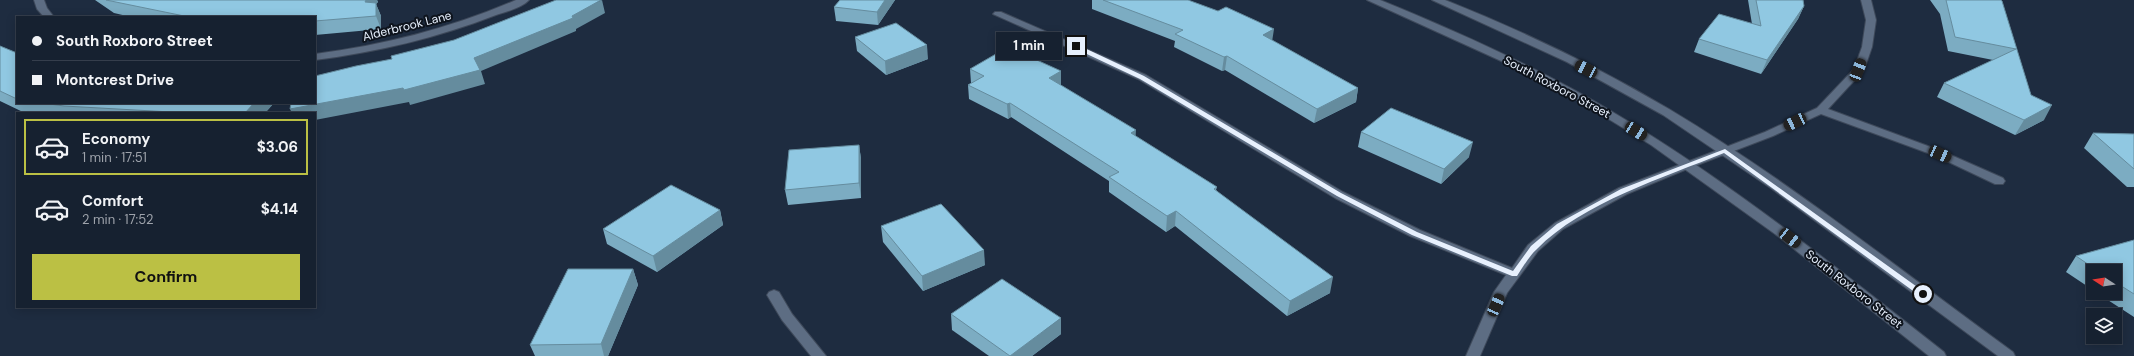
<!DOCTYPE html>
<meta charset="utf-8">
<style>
:root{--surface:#162130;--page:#1f2938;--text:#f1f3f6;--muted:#9ea3ab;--line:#353e4c;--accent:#bbc044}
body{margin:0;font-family:"DM Sans",sans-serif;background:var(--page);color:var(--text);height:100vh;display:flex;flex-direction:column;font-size:15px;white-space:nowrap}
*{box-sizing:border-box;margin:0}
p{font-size:13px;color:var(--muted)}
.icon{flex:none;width:22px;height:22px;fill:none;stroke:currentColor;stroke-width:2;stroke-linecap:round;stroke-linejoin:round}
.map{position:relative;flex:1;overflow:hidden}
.panel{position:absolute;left:16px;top:112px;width:300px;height:196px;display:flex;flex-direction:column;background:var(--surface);border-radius:0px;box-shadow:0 2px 10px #0003,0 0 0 1px var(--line)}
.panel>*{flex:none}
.top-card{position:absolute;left:16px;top:16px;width:300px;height:88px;border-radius:0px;box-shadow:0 2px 10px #0003,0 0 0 1px var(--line);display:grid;align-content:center;height:88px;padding:0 16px;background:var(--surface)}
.needle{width:26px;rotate:282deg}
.controls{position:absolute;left:2086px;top:264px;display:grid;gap:8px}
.controls a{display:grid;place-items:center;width:36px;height:36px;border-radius:0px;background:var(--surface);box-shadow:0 2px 10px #0003,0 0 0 1px var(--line);font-size:20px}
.end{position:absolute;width:18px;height:18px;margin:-9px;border:5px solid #e7f0fd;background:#111;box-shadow:0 0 0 2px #111}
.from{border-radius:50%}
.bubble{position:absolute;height:28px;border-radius:0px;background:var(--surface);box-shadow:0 2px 10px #0003,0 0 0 1px var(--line);font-size:13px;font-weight:700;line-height:28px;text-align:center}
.car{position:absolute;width:12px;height:24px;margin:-12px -6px;border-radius:5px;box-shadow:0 0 3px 1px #0007;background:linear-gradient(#222 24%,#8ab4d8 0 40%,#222 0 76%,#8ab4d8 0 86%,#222 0)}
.top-card b{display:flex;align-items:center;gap:14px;height:38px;font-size:15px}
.top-card b+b{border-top:1px solid var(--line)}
.top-card i{width:10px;height:10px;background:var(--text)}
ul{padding:7px 0 0;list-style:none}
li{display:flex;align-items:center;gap:12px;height:56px;margin:0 8px 6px;padding:0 8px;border:2px solid transparent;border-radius:0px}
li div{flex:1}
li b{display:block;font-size:15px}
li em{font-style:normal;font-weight:700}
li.selected{border-color:var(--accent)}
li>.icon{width:36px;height:36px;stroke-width:1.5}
.primary-button{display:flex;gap:8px;margin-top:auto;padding:8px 16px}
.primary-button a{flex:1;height:46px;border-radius:0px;background:var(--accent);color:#111;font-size:16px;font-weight:700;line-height:46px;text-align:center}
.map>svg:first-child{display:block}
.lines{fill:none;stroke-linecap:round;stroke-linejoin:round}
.street-casing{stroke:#3e495a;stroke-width:2}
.secondary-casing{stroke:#3e495a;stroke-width:2}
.street{fill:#5d6d83;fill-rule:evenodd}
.secondary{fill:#5d6d83;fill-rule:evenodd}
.wall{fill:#7cacc2}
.shaded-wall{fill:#658c9e}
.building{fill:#90c8e2;stroke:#658c9e}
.route{fill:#e7f0fd}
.labels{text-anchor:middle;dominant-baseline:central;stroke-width:4;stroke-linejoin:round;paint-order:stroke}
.street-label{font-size:12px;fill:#e7f0fd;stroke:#0e141d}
</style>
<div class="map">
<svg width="2134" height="356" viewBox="0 0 2134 356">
<rect width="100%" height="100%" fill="#1e2c40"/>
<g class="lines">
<g class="street-casing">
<g id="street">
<path d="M34 0H44L47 8 54 17H44L37 9Z"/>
<path d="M516 0H529C522 8 505 12 496 15 437 38 377 52 315 60V54C385 45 451 28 516 0Z"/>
<path d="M1861 0H1871L1876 20 1872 47 1864 70 1828 109 1944 152 2003 178 2005 181 2003 184H1995L1936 156 1821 114 1773 136 1692 167 1627 194 1563 229 1538 251 1507 293 1480 356H1466L1494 292 1506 275 1410 236 1335 198 1138 79 993 14 995 12H1001L1146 75 1343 192 1420 230 1512 268 1528 245 1555 223 1619 188 1765 132 1817 108 1854 69 1862 47 1866 20Z"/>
<path d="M774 290 779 292 792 314 826 356H811L782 320 767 295 769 292Z"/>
</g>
</g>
<g class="secondary-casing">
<g id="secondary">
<path d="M1367 0H1380C1461 33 1541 69 1616 114 1732 183 1838 269 1944 352L1946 356H1929L1775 234 1651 145 1579 101 1521 70Z"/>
<path d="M1432 0H1445C1523 31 1598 67 1669 109 1789 181 1900 270 2013 352L2015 356H1998L1772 189 1663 115 1567 62Z"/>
</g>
</g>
<use href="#street" class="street"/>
<use href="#secondary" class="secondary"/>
</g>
<g class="wall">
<path d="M95 0H377L378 2 376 4 381 16V29L315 35V17H131L114 13Z"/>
<path d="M840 0H895L878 25 836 21 834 7Z"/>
<path d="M1092 0H1188L1272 40 1358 88 1356 102 1314 123 1225 70 1222 71 1174 47 1175 41 1092 9Z"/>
<path d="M1748 0H1803L1804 6 1798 19 1761 74 1694 52 1699 39 1752 24Z"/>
<path d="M1930 0H2001L2031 95 2044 120 2015 135 1937 97 1944 83 1993 60 1948 51 1940 14Z"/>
<path d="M855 37 928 59 886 75 857 51Z"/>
<path d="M0 46 17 53V103H274L265 113H25L0 101Z"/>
<path d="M970 69 1061 71V85L1135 136 1217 187 1216 190 1330 293 1287 316 1175 226 1166 232 1109 192V181L1011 117 1008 119 969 99 968 85 971 83Z"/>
<path d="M1361 132 1469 157 1441 184 1358 147Z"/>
<path d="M2093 133 2134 134V187H2127L2084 148Z"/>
<path d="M859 145 861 159V198L788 205 785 190Z"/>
<path d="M720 210 723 225 657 272 607 244 603 229Z"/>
<path d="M881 226 985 265 923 291 883 242Z"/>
<path d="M2134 240V317L2097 293H2115V271H2093V290L2066 272 2076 256Z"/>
<path d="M633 269 638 285 608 356H535L530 345Z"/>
<path d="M951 314 1061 334 1032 356H989L952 330Z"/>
</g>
<g class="shaded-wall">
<path d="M366 0H377L378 2 376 4 381 16V29L376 16 365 2Z"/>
<path d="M602 0 605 13 576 29V31L481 71 485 84 410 105 409 102 315 120V113H292L290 109 474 58Z"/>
<path d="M885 0H895L878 25 877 12Z"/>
<path d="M1804 6 1798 19 1761 74 1767 60Z"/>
<path d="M1274 29 1272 42 1263 35Z"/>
<path d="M927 45 928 59 886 75 885 61Z"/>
<path d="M1227 56 1225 70 1222 71 1224 57Z"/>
<path d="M1061 71V85L1049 78Z"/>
<path d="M1358 88 1356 102 1314 123 1317 109Z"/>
<path d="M254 103H274L265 113H245Z"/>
<path d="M1010 103 1011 117 1008 119 1007 104Z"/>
<path d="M2052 105 2044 120 2015 135 2024 120Z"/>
<path d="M1136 130 1135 145 1131 133Z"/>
<path d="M1473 142 1469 157 1441 184 1444 169Z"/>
<path d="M859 145 861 159V198L859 183Z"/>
<path d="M720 210 723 225 657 272 653 256Z"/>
<path d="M1176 211 1175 226 1166 232 1167 216Z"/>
<path d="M984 250 985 265 923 291 922 276Z"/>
<path d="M633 269 638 285 608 356H604L601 344Z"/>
<path d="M1333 277 1330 293 1287 316 1290 301Z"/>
<path d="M1061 318V334L1032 356H1010Z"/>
</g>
<g class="building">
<path d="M106 0H366L365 2 376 3V16L315 21V17H189Z"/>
<path d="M556 0H601L572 16 573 18 474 58 480 70 404 90 403 88 290 109 291 103H315V76L356 66 392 59 391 56 454 40Z"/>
<path d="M840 0H885L877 12 834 7Z"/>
<path d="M1103 0H1188L1218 11 1226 7 1274 29 1263 35 1358 88 1317 109 1227 56 1224 57 1175 34 1183 30Z"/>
<path d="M1756 0H1803L1804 6 1767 60 1699 39 1719 14 1761 26Z"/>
<path d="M1946 0H2001L2002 1 2031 95 2052 105 2024 120 1944 83 2016 49 1955 37Z"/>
<path d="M896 23 927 45 885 61 855 37Z"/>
<path d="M0 46 17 53V99L0 91Z"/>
<path d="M1008 47 1061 71 1049 78 1136 130 1131 133 1217 187 1214 189 1333 277 1290 301 1176 211 1167 216 1109 177 1119 172 1010 103 1007 104 968 85 984 76 970 69Z"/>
<path d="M42 103H254L245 113H170L171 112 64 106Z"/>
<path d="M1391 108 1473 142 1444 169 1361 132Z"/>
<path d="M2093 133 2134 134V169Z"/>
<path d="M859 145V183L785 190 789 150Z"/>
<path d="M671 185 720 210 653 256 603 229Z"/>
<path d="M941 204 984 250 922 276 881 226Z"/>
<path d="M2134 240V294L2115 282V271H2098L2076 256Z"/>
<path d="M568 269H633L601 344 530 345Z"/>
<path d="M1002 279 1061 318 1010 356 951 314Z"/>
</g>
<path class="route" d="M1074 45H1078L1144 76 1341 193 1417 232 1513 271 1531 246 1557 224 1621 189 1725 149 1927 294 1920 296 1724 153C1665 177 1582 203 1537 249 1529 256 1523 267 1517 276H1512L1412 235 1337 196 1140 79 1074 48Z"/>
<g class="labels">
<g class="street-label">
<text transform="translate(407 26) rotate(-14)">Alderbrook Lane</text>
<text transform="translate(1557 87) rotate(28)">South Roxboro Street</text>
<text transform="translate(1854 289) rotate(38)">South Roxboro Street</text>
</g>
</g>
</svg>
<div class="controls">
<a><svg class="needle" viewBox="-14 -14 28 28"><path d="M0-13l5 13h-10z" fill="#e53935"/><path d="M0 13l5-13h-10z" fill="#9ea3ab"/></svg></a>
<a><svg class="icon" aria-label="layers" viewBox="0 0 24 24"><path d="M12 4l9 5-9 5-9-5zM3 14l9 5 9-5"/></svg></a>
</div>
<i class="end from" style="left:1923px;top:294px"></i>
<i class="end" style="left:1076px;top:46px"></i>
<div class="bubble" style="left:996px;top:32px;width:66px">1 min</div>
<i class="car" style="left:1586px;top:69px;rotate:297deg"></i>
<i class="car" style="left:1858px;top:70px;rotate:21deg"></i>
<i class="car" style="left:1795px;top:122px;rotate:245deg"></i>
<i class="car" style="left:1636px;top:131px;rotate:122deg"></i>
<i class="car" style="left:1940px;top:154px;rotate:114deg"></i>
<i class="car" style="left:1790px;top:238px;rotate:128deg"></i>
<i class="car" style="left:1496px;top:305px;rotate:24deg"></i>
<div class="top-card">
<b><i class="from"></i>South Roxboro Street</b>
<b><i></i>Montcrest Drive</b>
</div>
<section class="panel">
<ul>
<li class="selected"><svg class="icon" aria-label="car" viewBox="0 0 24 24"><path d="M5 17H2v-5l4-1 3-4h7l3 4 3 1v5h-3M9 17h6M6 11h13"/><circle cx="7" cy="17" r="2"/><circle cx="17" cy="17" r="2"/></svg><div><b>Economy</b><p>1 min · 17:51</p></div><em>$3.06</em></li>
<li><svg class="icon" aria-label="car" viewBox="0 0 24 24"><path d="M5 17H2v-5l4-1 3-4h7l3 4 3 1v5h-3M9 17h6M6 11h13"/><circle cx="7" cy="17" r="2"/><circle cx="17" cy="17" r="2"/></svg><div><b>Comfort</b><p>2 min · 17:52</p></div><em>$4.14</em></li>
</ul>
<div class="primary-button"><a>Confirm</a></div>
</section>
</div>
